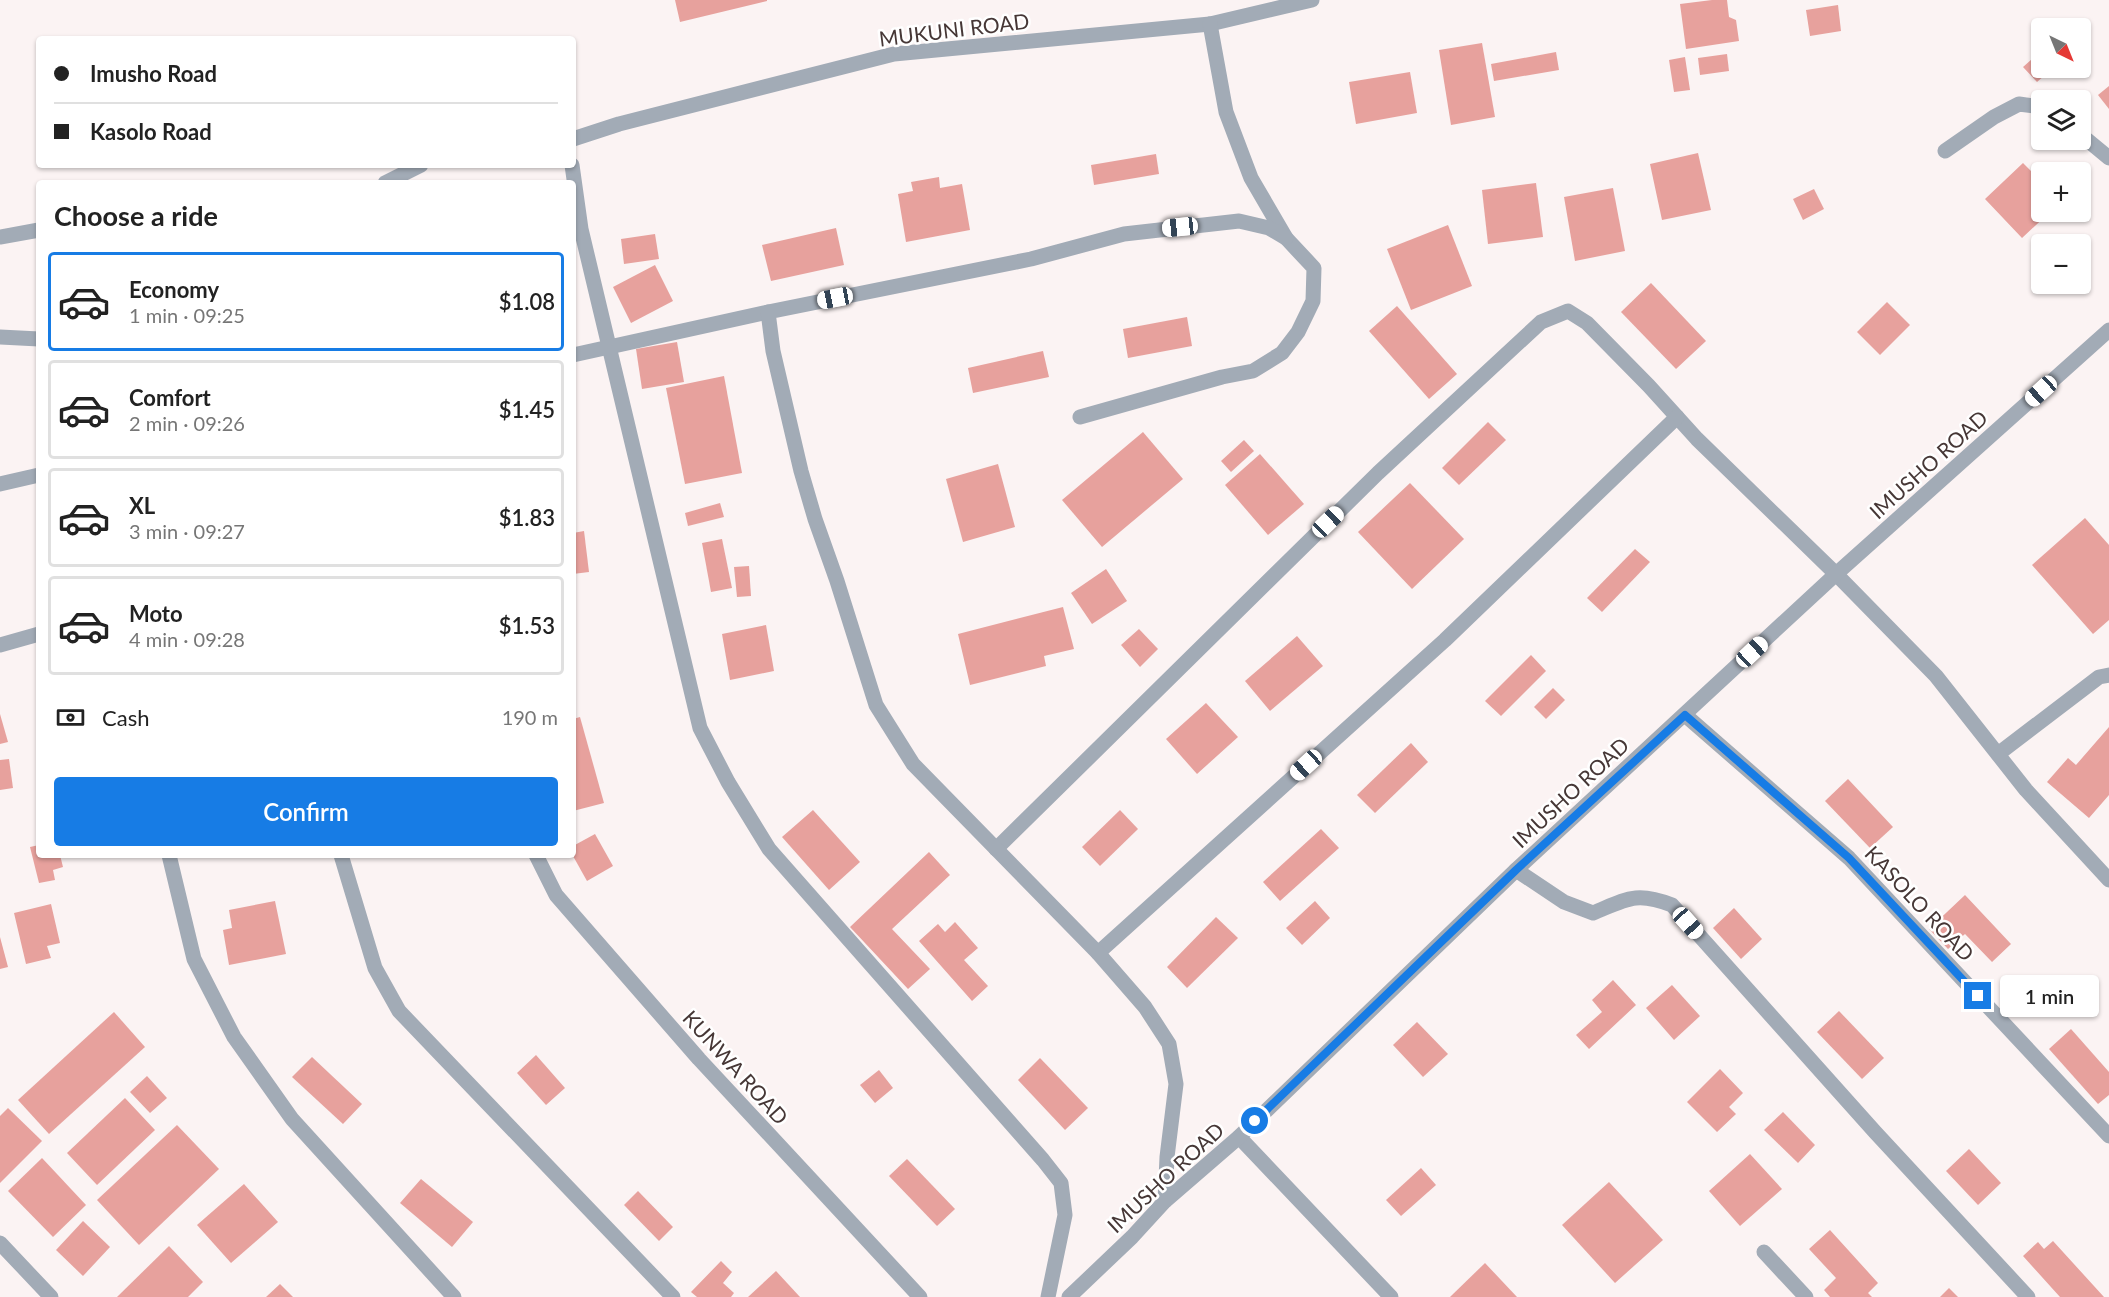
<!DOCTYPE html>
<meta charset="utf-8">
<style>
:root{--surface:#fff;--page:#f2f2f2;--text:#222;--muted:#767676;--line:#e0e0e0;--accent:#177ce5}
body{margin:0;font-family:Lato,sans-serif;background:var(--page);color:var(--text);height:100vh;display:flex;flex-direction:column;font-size:22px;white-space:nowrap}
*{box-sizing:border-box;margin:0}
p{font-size:20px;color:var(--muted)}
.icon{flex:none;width:33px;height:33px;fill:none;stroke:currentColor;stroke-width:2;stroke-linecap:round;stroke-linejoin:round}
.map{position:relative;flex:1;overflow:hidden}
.drawer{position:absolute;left:36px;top:180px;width:540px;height:678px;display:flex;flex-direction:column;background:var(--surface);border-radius:6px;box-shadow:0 2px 4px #0004}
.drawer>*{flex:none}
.banner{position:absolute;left:36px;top:36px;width:540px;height:132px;border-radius:6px;box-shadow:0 2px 4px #0004;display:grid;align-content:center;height:132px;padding:0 18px;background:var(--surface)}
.needle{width:39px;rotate:137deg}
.controls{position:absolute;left:2031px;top:18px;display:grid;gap:12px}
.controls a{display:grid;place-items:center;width:60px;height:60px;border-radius:6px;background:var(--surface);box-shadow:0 2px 4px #0004;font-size:30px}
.end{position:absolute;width:27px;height:27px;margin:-14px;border:8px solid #177ce5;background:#fff;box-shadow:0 0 0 3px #fff}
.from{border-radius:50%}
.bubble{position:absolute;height:42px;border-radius:6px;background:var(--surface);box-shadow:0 2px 4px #0004;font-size:20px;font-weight:600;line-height:42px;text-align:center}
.car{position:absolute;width:18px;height:36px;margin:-18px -9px;border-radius:8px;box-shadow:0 0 4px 2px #0007;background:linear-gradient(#fff 24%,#345 0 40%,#fff 0 76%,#345 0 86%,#fff 0)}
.banner b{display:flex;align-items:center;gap:21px;height:57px;font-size:22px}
.banner b+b{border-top:2px solid var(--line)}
.banner i{width:15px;height:15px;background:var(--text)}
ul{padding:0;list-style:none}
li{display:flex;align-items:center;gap:18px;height:99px;margin:0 12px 9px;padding:0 6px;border:3px solid var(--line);border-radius:6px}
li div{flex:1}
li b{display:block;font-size:22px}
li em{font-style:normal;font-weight:600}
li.current{border-color:var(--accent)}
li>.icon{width:54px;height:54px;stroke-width:1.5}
h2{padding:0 18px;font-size:27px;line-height:72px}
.pay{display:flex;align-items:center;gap:15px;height:66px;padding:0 18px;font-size:22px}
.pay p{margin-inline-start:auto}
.action{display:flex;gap:12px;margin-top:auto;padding:12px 18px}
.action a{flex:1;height:69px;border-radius:6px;background:var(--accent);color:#fff;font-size:24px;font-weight:600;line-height:69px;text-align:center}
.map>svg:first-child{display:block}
.building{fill:#e7a19d}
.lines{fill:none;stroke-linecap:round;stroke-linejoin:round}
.minor{stroke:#a2abb6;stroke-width:15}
.route{stroke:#177ce5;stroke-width:8}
.labels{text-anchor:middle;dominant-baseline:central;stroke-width:5;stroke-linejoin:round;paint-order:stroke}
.street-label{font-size:21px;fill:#463736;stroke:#fff}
</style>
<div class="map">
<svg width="2109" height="1297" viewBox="0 0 2109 1297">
<rect width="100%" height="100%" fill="#fbf3f3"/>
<g class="building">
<path d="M675 0H767V1L680 22Z"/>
<path d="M1712 0H1727L1729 17 1736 20 1739 41 1686 49 1680 4Z"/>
<path d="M1838 5 1841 31 1810 36 1806 10Z"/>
<path d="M1482 43 1495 117 1451 125 1439 50Z"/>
<path d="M2042 50V68H2053L2037 82 2023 67Z"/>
<path d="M1556 52 1559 70 1494 81 1491 64Z"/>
<path d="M1727 54 1729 71 1700 75 1698 58Z"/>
<path d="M1685 57 1690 90 1674 92 1669 60Z"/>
<path d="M1410 72 1417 113 1356 124 1349 82Z"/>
<path d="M2109 86V109L2098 95Z"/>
<path d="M1698 153 1711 210 1662 220 1650 164Z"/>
<path d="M1156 154 1159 174 1094 185 1091 165Z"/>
<path d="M2023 163 2042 182V212H2050L2022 238 1985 199Z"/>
<path d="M939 177 940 188 962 184 970 230 906 242 898 194 913 191 911 182Z"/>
<path d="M1536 183 1543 237 1488 244 1482 190Z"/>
<path d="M1613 188 1625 251 1575 261 1564 197Z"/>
<path d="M1814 189 1824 209 1803 220 1793 199Z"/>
<path d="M1448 225 1472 286 1411 310 1387 249Z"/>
<path d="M836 228 844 265 771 281 762 245Z"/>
<path d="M655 234 659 259 624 264 621 239Z"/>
<path d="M655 265 673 301 631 323 613 287Z"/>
<path d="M1651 283 1706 341 1676 369 1621 312Z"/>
<path d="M1887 302 1910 325 1880 355 1857 332Z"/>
<path d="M1397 306 1457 374 1429 399 1369 331Z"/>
<path d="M1187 317 1192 346 1128 358 1123 329Z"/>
<path d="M677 342 684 382 642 389 636 349Z"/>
<path d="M1043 351 1049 377 973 393 968 368Z"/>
<path d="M724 376 742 473 685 484 666 388Z"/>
<path d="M1488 422 1506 440 1459 485 1442 468Z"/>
<path d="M1143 432 1183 479 1102 547 1062 500Z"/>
<path d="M1244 440 1254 451 1231 472 1221 461Z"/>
<path d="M1260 454 1304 504 1268 535 1225 485Z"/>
<path d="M998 464 1015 527 963 542 946 479Z"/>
<path d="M1410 483 1464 539 1412 589 1358 532Z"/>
<path d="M720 503 724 517 688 526 685 513Z"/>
<path d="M2085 518 2109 545V620L2093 634 2032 565Z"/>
<path d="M584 531 589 572 573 574V533Z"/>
<path d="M722 539 732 588 711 592 702 543Z"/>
<path d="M1635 549 1650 562 1602 612 1587 598Z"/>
<path d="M749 566 751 596 737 597 734 567Z"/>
<path d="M1106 569 1127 601 1092 624 1071 593Z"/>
<path d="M1063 607 1074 649 1044 656 1046 666 970 685 958 634Z"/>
<path d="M766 625 774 671 730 680 722 634Z"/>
<path d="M1139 629 1158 649 1140 667 1121 645Z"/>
<path d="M1297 636 1323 666 1270 711 1245 681Z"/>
<path d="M1531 655 1546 671 1501 716 1485 701Z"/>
<path d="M1553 688 1565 700 1546 719 1534 707Z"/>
<path d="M1206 703 1238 737 1197 774 1166 739Z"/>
<path d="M0 714 8 742 0 744Z"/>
<path d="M580 717 604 803 573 811V719Z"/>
<path d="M2109 727V795L2089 818 2047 782 2068 758 2076 765Z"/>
<path d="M1411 743 1428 762 1375 813 1357 795Z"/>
<path d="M9 759 13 788 0 790V760Z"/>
<path d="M1848 779 1893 827 1870 848 1825 801Z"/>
<path d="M813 810 860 862 829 890 782 837Z"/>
<path d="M1120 810 1138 829 1100 866 1082 847Z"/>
<path d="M1321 829 1339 848 1280 901 1263 882Z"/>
<path d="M595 834 613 866 587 881 573 856V846Z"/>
<path d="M39 845V855H60L63 867 53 870 55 880 39 883 30 847Z"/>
<path d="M929 852 950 875 892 929 930 969 908 989 850 927Z"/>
<path d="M1965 895 2011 944 1992 962 1965 934 1948 949 1929 929Z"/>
<path d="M275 901 286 954 229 965 223 930 232 928 229 910Z"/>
<path d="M1315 901 1330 918 1302 945 1286 928Z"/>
<path d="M51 904 60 943 47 946 51 958 26 964 14 913Z"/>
<path d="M1734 908 1762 939 1741 959 1713 928Z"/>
<path d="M1216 917 1238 938 1187 988 1167 967Z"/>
<path d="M955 922 978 948 964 960 988 986 972 1001 919 941 938 924 945 932Z"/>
<path d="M0 937 8 967 0 969Z"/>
<path d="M1613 980 1636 1005 1589 1049 1576 1035 1602 1012 1592 1000Z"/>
<path d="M1672 985 1700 1016 1674 1040 1646 1008Z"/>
<path d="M1839 1011 1884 1058 1862 1079 1817 1032Z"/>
<path d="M114 1012 145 1047 49 1134 18 1100Z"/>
<path d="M1417 1022 1448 1054 1423 1077 1393 1045Z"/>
<path d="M2071 1029 2109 1072V1095L2098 1104 2049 1049Z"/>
<path d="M536 1055 565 1088 546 1105 517 1073Z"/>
<path d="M312 1057 362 1104 343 1124 292 1077Z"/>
<path d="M1040 1058 1088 1108 1065 1130 1018 1080Z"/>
<path d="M1720 1069 1743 1093 1729 1107 1736 1114 1717 1132 1687 1102Z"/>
<path d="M879 1070 893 1088 875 1103 860 1085Z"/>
<path d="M147 1076 167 1098 150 1113 130 1092Z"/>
<path d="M125 1098 155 1130 97 1185 67 1153Z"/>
<path d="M8 1108 42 1141 0 1183V1116Z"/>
<path d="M1783 1112 1815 1145 1798 1163 1764 1130Z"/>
<path d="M177 1125 219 1169 139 1245 97 1200Z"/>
<path d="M1969 1149 2001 1183 1978 1205 1946 1171Z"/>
<path d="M1750 1154 1782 1189 1740 1226 1709 1191Z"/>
<path d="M42 1158 86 1205 53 1237 8 1191Z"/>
<path d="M907 1159 955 1209 937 1226 889 1176Z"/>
<path d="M1421 1168 1436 1185 1401 1216 1386 1200Z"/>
<path d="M421 1179 473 1222 452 1247 400 1203Z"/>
<path d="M1609 1182 1663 1240 1615 1283 1562 1225Z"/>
<path d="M244 1184 278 1222 231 1263 197 1225Z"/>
<path d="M638 1191 673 1227 659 1241 624 1205Z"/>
<path d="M83 1221 110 1247 83 1276 56 1250Z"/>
<path d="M1830 1230 1878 1283 1868 1293 1872 1297H1830L1824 1290 1836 1278 1809 1249Z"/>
<path d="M2053 1241 2104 1297H2060L2023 1256 2038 1242 2044 1249Z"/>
<path d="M169 1246 203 1282 188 1297H117Z"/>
<path d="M721 1261 732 1272 723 1283 734 1293 731 1297H697L691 1292Z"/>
<path d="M1485 1263 1517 1297H1450Z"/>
<path d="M776 1271 800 1297H748Z"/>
<path d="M280 1284 293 1297H266Z"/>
<path d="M1949 1288 1958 1297H1940Z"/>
</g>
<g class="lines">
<g class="minor">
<path d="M2080 134 2109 158"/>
<path d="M573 139 619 124 894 54 1210 24 1312 0"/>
<path d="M1945 151 1994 117 2019 104 2042 107"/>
<path d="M572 165 581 229 700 728 728 782 769 849 1043 1160 1061 1183 1065 1215 1048 1297"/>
<path d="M385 183 421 165"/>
<path d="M0 237 39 230"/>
<path d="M0 337 39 339"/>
<path d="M573 355 768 312"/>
<path d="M1080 417 1222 377 1253 371 1282 353 1298 332 1313 301 1314 268 1286 238 1251 178 1226 112 1210 24"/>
<path d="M0 484 39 475"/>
<path d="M0 645 39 634"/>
<path d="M1685 715 1849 858 2109 1136"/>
<path d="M1998 754 2099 677 2109 675"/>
<path d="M996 849 1378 473 1541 322 1568 311 1587 323 1649 386 1697 439 1836 574 1936 676 2026 790 2109 880"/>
<path d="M169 855 194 959 234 1037 292 1119 454 1297"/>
<path d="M341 855 375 968 399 1011 673 1297"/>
<path d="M536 855 556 895 699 1059 920 1297"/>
<path d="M1516 870 1564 902 1593 913C1627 899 1636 891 1672 905L1875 1132 2028 1297"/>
<path d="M1098 953 1445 640 1677 417"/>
<path d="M1239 1137 1391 1297"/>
<path d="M1165 1201 1167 1157 1176 1084 1169 1044 1145 1007 1098 953 913 764 876 705 837 581 815 519 801 471 773 351 768 312 1031 259 1124 234 1239 221 1269 228 1286 238"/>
<path d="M0 1243 51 1297"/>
<path d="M1764 1252 1806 1297"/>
<path d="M1069 1297 1132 1237 1165 1201 1239 1137 1516 870 1836 574 2109 330"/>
</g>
</g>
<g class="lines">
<path class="route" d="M1255 1121 1516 870 1685 715 1849 858 1978 996"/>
</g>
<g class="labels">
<g class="street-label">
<text transform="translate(954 29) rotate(-7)">MUKUNI ROAD</text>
<text transform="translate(1928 464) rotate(-42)">IMUSHO ROAD</text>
<text transform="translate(1570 792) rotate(-43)">IMUSHO ROAD</text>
<text transform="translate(1920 903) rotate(47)">KASOLO ROAD</text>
<text transform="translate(736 1067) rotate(48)">KUNWA ROAD</text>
<text transform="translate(1165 1177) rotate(-43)">IMUSHO ROAD</text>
</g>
</g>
</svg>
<div class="controls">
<a><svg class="needle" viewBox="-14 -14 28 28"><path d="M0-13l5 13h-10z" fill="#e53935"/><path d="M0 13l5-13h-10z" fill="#767676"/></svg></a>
<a><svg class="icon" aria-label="layers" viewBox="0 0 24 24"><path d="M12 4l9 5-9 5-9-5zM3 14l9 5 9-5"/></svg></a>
<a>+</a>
<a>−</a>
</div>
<i class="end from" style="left:1255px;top:1121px"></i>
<i class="end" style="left:1978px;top:996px"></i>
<div class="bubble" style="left:2000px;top:975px;width:99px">1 min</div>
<i class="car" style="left:1180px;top:227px;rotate:264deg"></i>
<i class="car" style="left:835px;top:298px;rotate:259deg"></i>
<i class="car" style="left:2041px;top:391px;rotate:228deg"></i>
<i class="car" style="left:1328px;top:522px;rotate:46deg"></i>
<i class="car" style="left:1752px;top:652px;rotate:47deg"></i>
<i class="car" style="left:1306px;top:765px;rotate:228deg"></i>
<i class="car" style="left:1688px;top:923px;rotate:138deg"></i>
<div class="banner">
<b><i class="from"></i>Imusho Road</b>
<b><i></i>Kasolo Road</b>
</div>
<section class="drawer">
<h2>Choose a ride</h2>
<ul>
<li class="current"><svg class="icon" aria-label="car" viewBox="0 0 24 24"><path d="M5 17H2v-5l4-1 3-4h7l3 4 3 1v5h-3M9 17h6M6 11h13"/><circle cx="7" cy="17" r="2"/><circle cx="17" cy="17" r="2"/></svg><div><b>Economy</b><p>1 min · 09:25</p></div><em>$1.08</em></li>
<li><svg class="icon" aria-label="car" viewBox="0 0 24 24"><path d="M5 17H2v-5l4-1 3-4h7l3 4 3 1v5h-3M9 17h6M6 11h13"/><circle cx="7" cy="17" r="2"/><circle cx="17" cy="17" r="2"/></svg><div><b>Comfort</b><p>2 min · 09:26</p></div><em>$1.45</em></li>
<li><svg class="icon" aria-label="car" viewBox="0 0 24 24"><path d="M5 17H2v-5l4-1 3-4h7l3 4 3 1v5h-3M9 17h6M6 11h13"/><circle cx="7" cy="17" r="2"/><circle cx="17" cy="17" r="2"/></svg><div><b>XL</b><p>3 min · 09:27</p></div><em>$1.83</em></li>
<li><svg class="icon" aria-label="car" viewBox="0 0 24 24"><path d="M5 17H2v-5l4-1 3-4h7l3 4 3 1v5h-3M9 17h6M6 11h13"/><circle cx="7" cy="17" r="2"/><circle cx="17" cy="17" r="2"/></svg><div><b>Moto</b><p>4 min · 09:28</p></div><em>$1.53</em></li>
</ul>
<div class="pay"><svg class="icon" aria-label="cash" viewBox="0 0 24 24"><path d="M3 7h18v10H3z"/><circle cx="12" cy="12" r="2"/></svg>Cash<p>190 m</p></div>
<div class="action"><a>Confirm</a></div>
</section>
</div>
